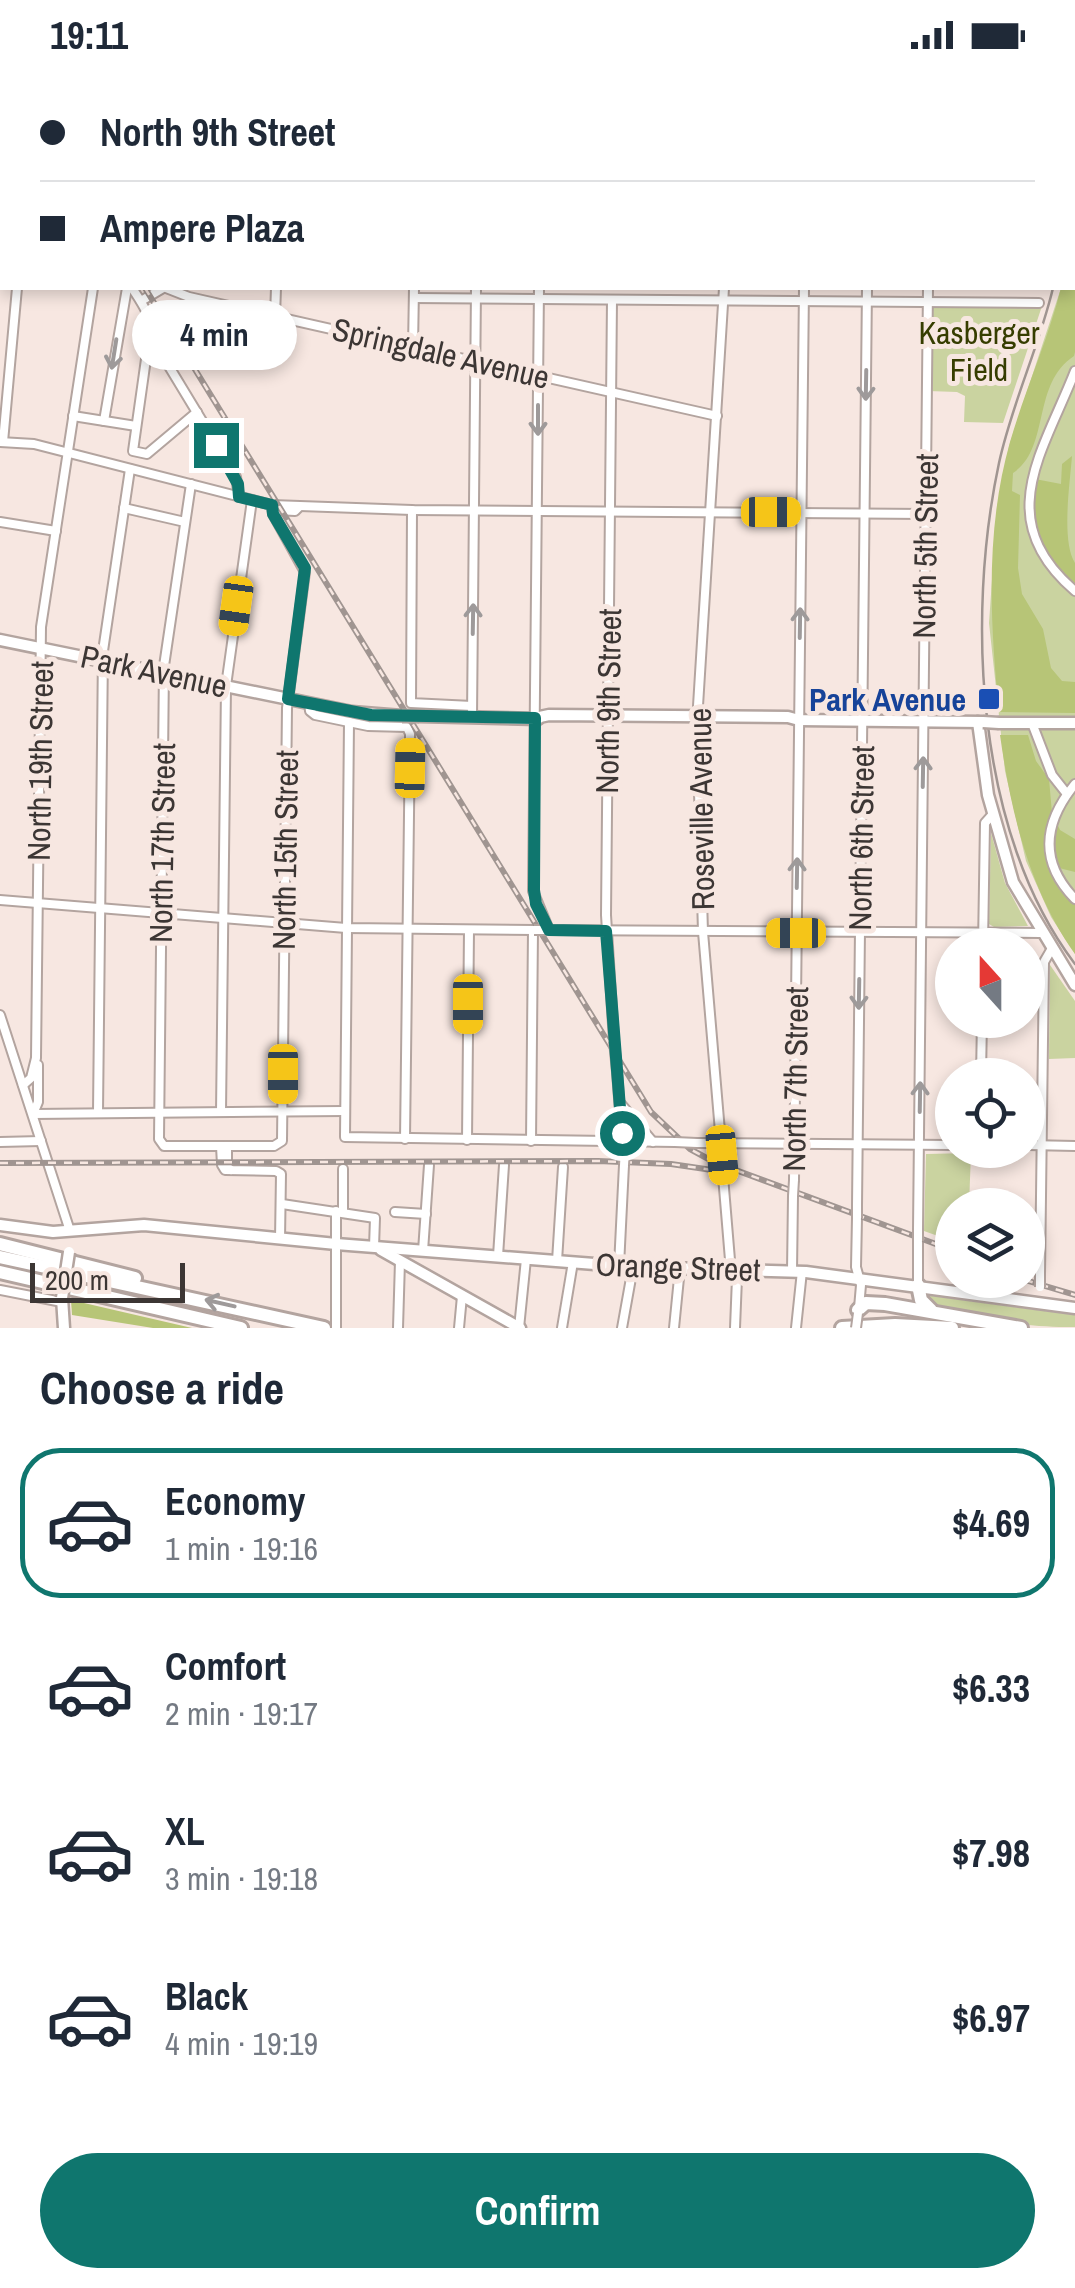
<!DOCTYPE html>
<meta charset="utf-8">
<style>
:root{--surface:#fff;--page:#f6f6f7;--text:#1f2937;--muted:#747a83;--line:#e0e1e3;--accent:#0f766e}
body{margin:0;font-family:"Archivo Narrow",sans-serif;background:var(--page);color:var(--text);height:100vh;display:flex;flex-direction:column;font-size:38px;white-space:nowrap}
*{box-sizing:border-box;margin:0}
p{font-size:32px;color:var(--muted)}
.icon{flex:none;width:55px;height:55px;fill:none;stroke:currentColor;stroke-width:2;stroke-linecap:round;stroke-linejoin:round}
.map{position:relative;height:1258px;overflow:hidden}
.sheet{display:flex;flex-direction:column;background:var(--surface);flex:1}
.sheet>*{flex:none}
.guide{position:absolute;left:0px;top:0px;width:1075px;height:220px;box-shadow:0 5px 15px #0003;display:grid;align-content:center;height:220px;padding:0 40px;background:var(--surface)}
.needle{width:65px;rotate:339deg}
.buttons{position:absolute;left:935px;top:858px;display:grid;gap:20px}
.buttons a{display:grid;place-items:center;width:110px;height:110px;border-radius:50%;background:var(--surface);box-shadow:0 5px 15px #0003;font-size:50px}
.scale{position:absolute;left:30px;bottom:25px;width:155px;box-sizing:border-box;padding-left:10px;border:5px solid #3c3634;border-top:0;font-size:28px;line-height:35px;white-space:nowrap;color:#3c3634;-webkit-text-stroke:8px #f7e7e1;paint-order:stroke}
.end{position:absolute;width:45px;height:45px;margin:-22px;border:12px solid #0f766e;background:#fff;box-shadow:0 0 0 5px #fff}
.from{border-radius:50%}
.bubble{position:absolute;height:70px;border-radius:35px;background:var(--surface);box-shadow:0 5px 15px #0003;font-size:32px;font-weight:700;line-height:70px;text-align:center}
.car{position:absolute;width:30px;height:60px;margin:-30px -15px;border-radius:12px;box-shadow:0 0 8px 2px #0007;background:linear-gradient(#f5c518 24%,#345 0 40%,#f5c518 0 76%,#345 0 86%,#f5c518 0)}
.guide b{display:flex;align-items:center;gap:35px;height:95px;font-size:38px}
.guide b+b{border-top:2px solid var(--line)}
.guide i{width:25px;height:25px;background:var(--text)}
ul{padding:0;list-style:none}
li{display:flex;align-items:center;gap:30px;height:150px;margin:0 20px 15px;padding:0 20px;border:5px solid transparent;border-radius:40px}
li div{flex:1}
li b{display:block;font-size:38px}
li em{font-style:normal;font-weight:700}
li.on{border-color:var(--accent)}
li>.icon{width:90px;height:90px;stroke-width:1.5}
h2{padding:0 40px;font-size:45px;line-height:120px}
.primary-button{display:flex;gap:20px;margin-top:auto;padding:20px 40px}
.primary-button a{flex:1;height:115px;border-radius:60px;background:var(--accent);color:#fff;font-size:40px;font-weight:700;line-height:115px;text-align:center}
.status{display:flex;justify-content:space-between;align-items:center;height:70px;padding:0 50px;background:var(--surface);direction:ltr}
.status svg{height:28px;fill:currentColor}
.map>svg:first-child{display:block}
.green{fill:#cad3a0}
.forest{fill:#b7c577}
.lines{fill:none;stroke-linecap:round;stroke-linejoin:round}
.minor-casing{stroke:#b3a49f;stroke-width:12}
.major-casing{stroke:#b3a49f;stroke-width:15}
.highway-casing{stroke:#b3a49f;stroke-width:18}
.minor{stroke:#fff;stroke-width:8}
.major{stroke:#fff;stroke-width:10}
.highway{stroke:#fff;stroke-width:12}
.tram{stroke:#a09591;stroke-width:2.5}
.rail-casing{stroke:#a09591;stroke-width:6}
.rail{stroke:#f7e7e1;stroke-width:2.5;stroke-dasharray:8;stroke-linecap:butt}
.minor-bridge-casing{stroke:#b3a49f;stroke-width:12;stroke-linecap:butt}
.major-bridge-casing{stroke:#b3a49f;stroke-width:15;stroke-linecap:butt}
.minor-bridge{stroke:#fff;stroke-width:8}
.major-bridge{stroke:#fff;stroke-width:10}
.oneway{stroke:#9e9a9a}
.route{stroke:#0f766e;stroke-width:12}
.transit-dot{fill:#1a4fb4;stroke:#f7e7e1;stroke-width:4}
.labels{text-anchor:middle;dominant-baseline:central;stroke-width:10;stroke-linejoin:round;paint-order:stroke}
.park-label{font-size:32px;fill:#363d00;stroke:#f7e7e1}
.street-label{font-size:32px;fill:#3c3634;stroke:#f7e7e1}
.transit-label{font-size:32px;font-weight:bold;fill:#164399;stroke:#f7e7e1;text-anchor:end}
</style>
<div class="status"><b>19:11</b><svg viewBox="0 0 49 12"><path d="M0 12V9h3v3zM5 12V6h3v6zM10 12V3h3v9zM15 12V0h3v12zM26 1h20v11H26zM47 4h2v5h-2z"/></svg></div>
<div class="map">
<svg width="1075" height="1258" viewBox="0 0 1075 1258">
<rect width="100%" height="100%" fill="#f7e7e1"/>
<g class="green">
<path d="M1075 128V884L1051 847 1026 791 1005 701 989 553 997 438 1009 376 1061 218H1072Z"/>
<path d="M990 233H1043L1003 353 964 352 965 326 957 322 928 321 931 236 967 237Z"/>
<path d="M991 763 1005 813 1028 856 994 857 989 854Z"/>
<path d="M1050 895 1075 931V988L1049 989Z"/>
<path d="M971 1083 969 1135H952V1171L924 1161 926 1084Z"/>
<path d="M925 1225 1075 1245V1257C1045 1258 940 1250 925 1225Z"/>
</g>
<g class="forest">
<path d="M1075 128V282L1074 286C1031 314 1051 378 1013 403L1012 421 1020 425 1018 498 1022 524 1043 559 1051 598 1062 611 1075 612V643L999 642C990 552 985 460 1010 372 1025 320 1048 270 1061 218H1072Z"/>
<path d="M1072 386C1070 413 1061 471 1075 493V514C1035 490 1032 451 1035 409L1061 414 1062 394Z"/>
<path d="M1000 665H1028L1036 691 1049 709 1052 743 1060 760 1075 769V802L1047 795 1059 819 1075 834V884C1029 819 1011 743 1000 665Z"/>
<path d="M71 1230 192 1258H153L72 1245Z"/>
</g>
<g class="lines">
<g class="minor-casing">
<g id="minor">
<path d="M60 0 62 2"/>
<path d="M100 2V0"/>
<path d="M161 2V0"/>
<path d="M171 2V0"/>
<path d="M232 2V0"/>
<path d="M294 2V0"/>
<path d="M355 2V0"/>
<path d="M417 2V0"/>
<path d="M479 2V0"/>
<path d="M540 2V0"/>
<path d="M602 2V0"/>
<path d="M663 2V0"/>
<path d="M727 2V0"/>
<path d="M806 2V0"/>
<path d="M869 2V0"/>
<path d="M930 2V0"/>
<path d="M992 2V0"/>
<path d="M1054 2V0"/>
<path d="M0 35H2"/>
<path d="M0 186H2"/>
<path d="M132 218C149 243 156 254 147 282L133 381 147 384 197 342"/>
<path d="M166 218 189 227 717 346"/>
<path d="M539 218 533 821 549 860"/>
<path d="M414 228 1039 233"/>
<path d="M612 230 606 845 614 971"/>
<path d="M141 231 163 218"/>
<path d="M275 246 276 218"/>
<path d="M153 270 236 407 239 427"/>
<path d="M413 277 414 218"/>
<path d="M1075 301C1043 383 991 449 1075 521"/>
<path d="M73 346 136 356"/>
<path d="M104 351 127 218"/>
<path d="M0 372 34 374 272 435 276 440 295 441 299 437"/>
<path d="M3 372 17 218"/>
<path d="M191 414 164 596 159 1069 164 1076H274L282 1071 287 638 305 502 273 444 272 435"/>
<path d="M272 435 412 440 926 444"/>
<path d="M124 438 185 452"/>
<path d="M412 440 411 633 472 636"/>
<path d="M0 452 56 461"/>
<path d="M309 633 310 641 315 645 368 656 407 657 410 664 405 1069"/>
<path d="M472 647 476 218"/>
<path d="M349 652 345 1067 675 1072"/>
<path d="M1032 653 1052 705 1067 724"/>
<path d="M1075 714C1043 753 1039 792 1075 829"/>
<path d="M0 830 346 858 534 860"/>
<path d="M548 860 1041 863"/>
<path d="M983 875 985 753 993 744"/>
<path d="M0 945 70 1161"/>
<path d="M617 1002 622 1067 625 1075"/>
<path d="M981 1005 982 950"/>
<path d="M23 1015 31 1008 36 988 41 557 93 218"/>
<path d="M621 1034 653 1072"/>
<path d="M98 1042 103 581 130 399"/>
<path d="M221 1042 226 616 252 430"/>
<path d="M33 1044 344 1041"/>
<path d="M33 1044 38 1032V995"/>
<path d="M467 1070 469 860"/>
<path d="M531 1071 533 860"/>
<path d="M0 1072 41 1071"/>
<path d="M697 1073 952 1075"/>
<path d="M1028 1075 1075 1076"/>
<path d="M221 1076 222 1095 225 1100 276 1101 281 1104 280 1169"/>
<path d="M227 1076V1097L231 1100"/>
<path d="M722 1085 703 862 697 652 724 218"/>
<path d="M723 1106 730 1190 737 1208 735 1258"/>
<path d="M794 1110 804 218"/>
<path d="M282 1134 375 1148 374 1177"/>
<path d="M857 1135 867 218"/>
<path d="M343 1142V1099"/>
<path d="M395 1142 426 1144"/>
<path d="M857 1148 856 1197 861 1215 859 1238"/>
<path d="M918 1159 928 218"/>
<path d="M423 1181 429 1095"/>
<path d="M498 1186 504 1095"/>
<path d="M557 1191 563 1097"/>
<path d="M619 1196 624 1095"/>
<path d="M792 1201 793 1126"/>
<path d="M1040 1204 1044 892 1051 880"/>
<path d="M918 1215V1171"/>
<path d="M0 1220 62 1232"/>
<path d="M978 1225 979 1210"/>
<path d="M336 1258V1141"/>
<path d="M398 1258 400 1191"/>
<path d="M459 1258 462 1226"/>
<path d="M519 1258 526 1189"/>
<path d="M562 1258 573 1192"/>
<path d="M622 1258 633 1197"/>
<path d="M674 1258 680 1198"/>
<path d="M796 1258 802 1201"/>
</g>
</g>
<g class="major-casing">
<g id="major">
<path d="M0 570 352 642 402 646"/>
<path d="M419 646 538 649"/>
<path d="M535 648 549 645 788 647 799 650 983 652"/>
<path d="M978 652 988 725 1013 812 1075 915"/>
<path d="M999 653H1075"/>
<path d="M0 1155 53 1162 144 1155 336 1174 633 1197 806 1202 1075 1238"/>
<path d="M381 1180 520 1258"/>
<path d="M62 1228 64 1258"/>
</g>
</g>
<g class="highway-casing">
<g id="highway">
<path d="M0 1174 135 1208"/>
<path d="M0 1187 324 1258"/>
<path d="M0 1202 241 1258"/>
<path d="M918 1215 921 1230 931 1240"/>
<path d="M858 1240 866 1233 885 1234 1021 1258"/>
<path d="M842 1258 895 1255 952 1258"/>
</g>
</g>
<use href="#minor" class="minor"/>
<use href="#major" class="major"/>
<use href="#highway" class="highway"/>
<g class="tram">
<path d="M1072 116 1075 98"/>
<path d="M1053 218C1039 277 1012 333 999 393 966 547 976 764 1075 894"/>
</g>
<g class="rail-casing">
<g id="rail">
<path d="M13 0 14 2"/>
<path d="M145 218 651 1042 690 1079 714 1092 952 1180"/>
<path d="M0 1093 598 1091 671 1094 719 1101"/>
<path d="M1025 1210 1075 1225"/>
</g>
</g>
<use href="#rail" class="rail"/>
<g class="minor-bridge-casing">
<g id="minor-bridge">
<path d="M534 860H548"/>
<path d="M614 971 617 1002"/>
<path d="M675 1072 697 1073"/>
<path d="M722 1085 723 1106"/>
<path d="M624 1095 625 1080"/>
<path d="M793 1126 794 1110"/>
<path d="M857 1148V1135"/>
<path d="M918 1171V1159"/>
<path d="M1040 1217V1204"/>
<path d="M856 1258 858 1243"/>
</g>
</g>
<g class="major-bridge-casing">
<g id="major-bridge">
<path d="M402 646H419"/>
<path d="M983 652 999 653"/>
<path d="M62 1228 69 1182"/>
</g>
</g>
<use href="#minor-bridge" class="minor-bridge"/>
<use href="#major-bridge" class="major-bridge"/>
</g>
<defs><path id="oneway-shaft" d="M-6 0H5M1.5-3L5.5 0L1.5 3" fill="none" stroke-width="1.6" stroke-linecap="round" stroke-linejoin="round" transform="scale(2.5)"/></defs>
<g class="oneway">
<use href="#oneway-shaft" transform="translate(114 284) rotate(99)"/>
<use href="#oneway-shaft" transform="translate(866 315) rotate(91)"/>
<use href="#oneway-shaft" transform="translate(538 350) rotate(90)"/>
<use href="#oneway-shaft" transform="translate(473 549) rotate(-89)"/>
<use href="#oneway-shaft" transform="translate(800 553) rotate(-89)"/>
<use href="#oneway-shaft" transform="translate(923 702) rotate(-89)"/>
<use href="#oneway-shaft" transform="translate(797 803) rotate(-89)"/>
<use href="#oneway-shaft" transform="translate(859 924) rotate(91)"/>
<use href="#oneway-shaft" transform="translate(920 1027) rotate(-89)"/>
<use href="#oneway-shaft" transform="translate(220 1233) rotate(-167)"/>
</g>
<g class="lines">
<path class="route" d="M216 375 238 414 239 427 272 435 273 444 305 498 288 629 371 645 535 648 534 820 536 834 549 860 606 861 622 1063"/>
</g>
<rect class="transit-dot" x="977" y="617" width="24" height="24" rx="5"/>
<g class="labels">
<g class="park-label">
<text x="979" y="262">Kasberger<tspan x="979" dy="37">Field</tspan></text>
</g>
<g class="street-label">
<text transform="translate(441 283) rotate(13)">Springdale Avenue</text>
<text transform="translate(925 476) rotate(-89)">North 5th Street</text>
<text transform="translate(154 601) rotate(12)">Park Avenue</text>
<text transform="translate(608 631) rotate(-89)">North 9th Street</text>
<text transform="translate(40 691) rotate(-89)">North 19th Street</text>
<text transform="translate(701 739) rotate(-91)">Roseville Avenue</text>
<text transform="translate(861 768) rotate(-89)">North 6th Street</text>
<text transform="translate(162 773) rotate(-89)">North 17th Street</text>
<text transform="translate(285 780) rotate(-89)">North 15th Street</text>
<text transform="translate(795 1009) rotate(-89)">North 7th Street</text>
<text transform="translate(678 1197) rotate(2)">Orange Street</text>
</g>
<g class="transit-label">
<text x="966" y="629">Park Avenue</text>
</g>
</g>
</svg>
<div class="buttons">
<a><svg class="needle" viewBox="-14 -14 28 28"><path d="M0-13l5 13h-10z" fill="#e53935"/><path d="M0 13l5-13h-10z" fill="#747a83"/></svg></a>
<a><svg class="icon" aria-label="locate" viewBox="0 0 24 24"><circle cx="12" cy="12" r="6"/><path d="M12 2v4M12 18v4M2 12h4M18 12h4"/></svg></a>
<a><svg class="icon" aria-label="layers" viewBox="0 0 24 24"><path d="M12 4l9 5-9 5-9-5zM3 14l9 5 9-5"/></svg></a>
</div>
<div class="scale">200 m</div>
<i class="end from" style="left:622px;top:1063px"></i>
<i class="end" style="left:216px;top:375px"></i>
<div class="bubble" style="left:132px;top:230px;width:165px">4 min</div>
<i class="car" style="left:771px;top:442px;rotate:90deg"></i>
<i class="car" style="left:236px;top:536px;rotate:188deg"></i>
<i class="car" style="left:410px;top:698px;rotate:1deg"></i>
<i class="car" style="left:796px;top:863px;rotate:270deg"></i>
<i class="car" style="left:468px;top:934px;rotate:180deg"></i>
<i class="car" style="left:283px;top:1004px;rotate:180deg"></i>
<i class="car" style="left:722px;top:1085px;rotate:175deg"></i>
<div class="guide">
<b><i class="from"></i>North 9th Street</b>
<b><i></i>Ampere Plaza</b>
</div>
</div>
<section class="sheet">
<h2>Choose a ride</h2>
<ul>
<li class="on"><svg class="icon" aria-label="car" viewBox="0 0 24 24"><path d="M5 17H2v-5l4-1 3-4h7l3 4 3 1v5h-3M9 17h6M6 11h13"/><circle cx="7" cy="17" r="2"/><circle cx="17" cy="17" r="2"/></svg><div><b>Economy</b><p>1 min · 19:16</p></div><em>$4.69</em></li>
<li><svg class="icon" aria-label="car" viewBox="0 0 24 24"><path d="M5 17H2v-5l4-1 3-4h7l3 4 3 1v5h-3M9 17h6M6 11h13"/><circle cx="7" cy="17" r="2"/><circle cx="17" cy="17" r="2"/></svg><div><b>Comfort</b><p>2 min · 19:17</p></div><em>$6.33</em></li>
<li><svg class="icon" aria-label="car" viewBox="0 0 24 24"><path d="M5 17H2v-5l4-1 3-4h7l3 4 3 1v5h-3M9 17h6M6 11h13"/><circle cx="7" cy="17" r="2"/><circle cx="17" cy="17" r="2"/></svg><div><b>XL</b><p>3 min · 19:18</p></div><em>$7.98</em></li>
<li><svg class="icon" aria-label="car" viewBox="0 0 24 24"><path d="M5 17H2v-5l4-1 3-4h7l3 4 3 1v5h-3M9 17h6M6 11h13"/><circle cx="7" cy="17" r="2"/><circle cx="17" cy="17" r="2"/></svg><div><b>Black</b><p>4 min · 19:19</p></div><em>$6.97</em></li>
</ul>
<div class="primary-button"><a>Confirm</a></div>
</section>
